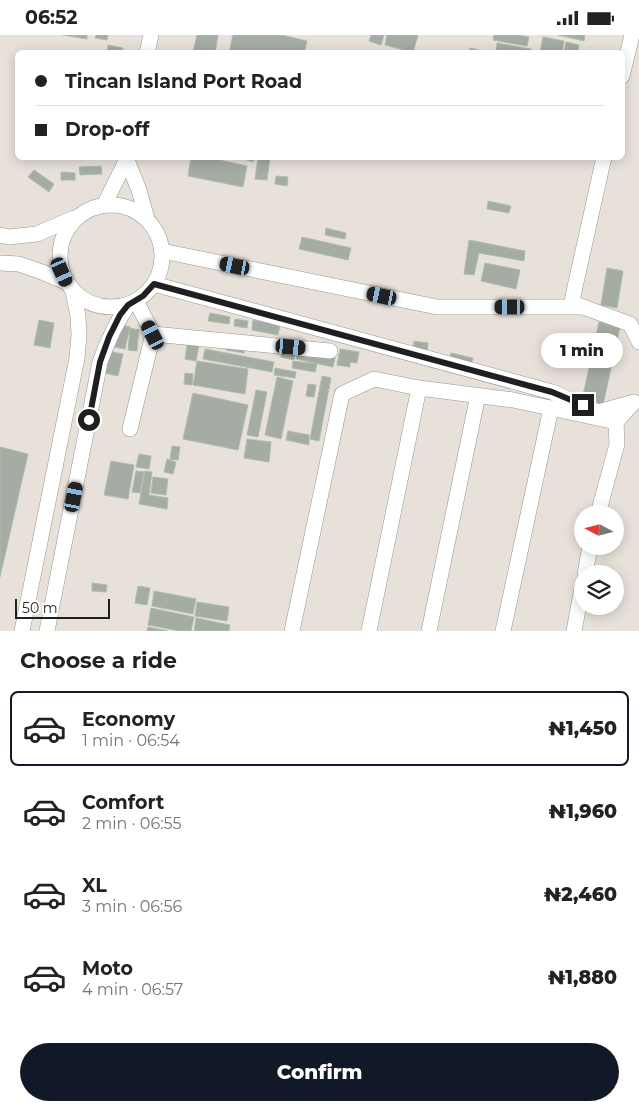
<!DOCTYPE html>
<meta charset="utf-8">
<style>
:root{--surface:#fff;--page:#f6f6f6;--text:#222;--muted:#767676;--line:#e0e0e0;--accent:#111827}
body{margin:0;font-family:Montserrat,sans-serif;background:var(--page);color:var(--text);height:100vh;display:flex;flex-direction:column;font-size:19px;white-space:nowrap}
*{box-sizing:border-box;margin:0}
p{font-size:16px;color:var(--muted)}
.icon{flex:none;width:28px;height:28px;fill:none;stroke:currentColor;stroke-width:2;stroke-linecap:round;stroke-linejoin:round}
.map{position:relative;height:596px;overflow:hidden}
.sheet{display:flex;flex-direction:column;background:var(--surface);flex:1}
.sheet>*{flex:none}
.hud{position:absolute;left:15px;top:15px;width:610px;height:110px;border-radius:8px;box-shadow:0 2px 12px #0003;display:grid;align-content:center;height:110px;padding:0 20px;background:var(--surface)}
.needle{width:32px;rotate:277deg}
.controls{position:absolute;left:574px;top:470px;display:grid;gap:10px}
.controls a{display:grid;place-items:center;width:50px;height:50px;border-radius:50%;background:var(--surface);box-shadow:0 2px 12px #0003;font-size:25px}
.scale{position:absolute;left:15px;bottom:12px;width:95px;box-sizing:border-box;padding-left:5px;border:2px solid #1f1f1f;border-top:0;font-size:14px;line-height:18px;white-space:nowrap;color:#1f1f1f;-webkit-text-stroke:4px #fff;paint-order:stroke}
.end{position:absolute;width:22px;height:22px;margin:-11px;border:6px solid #1f1f1f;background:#fff;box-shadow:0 0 0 2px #fff}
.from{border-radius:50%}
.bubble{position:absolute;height:35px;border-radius:18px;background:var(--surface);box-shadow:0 2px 12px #0003;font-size:16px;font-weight:800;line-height:35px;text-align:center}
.car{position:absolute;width:15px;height:30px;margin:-15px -8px;border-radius:6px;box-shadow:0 0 4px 1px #0007;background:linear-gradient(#222 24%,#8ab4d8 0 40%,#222 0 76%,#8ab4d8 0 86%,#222 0)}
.hud b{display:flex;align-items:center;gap:18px;height:48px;font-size:19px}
.hud b+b{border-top:1px solid var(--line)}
.hud i{width:12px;height:12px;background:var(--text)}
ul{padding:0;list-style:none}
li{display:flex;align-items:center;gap:15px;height:75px;margin:0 10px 8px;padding:0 10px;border:2px solid transparent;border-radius:8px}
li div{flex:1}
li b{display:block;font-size:19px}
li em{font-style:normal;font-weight:800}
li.active{border-color:var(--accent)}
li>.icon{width:45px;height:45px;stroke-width:1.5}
h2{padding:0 20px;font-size:22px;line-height:60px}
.action{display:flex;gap:10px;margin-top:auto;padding:10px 20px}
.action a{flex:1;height:58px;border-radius:30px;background:var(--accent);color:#fff;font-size:20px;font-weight:800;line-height:58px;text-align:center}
.status{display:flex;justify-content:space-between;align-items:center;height:35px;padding:0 25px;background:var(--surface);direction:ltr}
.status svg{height:14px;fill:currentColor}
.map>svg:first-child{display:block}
.industrial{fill:#e7e1d9;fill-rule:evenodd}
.building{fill:#a4aca3;stroke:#aebeab}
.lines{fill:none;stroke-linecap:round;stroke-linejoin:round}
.minor-casing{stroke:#969696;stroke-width:16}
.minor{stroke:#fff;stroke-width:15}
.route{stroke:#1f1f1f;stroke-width:6}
</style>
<div class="status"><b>06:52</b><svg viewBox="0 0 49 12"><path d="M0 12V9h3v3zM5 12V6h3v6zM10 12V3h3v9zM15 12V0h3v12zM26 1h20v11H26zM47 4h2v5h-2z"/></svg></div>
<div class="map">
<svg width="639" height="596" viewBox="0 0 639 596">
<rect width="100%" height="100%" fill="#e7efe7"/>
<path class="industrial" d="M0 0H639V596H0ZM18 18H622V122H18ZM582 479H615V511H582ZM582 539H615V571H582Z"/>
<g class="building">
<path d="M63 0H87V4Z"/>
<path d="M96 0H108L107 5 95 3Z"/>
<path d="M197 0H218L215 18 193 17Z"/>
<path d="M233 0H282L307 6 304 18H229Z"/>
<path d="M371 0H384L381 10 369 6Z"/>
<path d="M387 0H418L413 17 385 10Z"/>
<path d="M494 0H517L529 2 527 11 493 5Z"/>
<path d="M558 0H585L584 6Z"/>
<path d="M543 2 564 6 562 18H540Z"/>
<path d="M566 7 579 10 578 18H564Z"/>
<path d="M497 8 531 14V18H505L496 16Z"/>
<path d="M108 10 123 13 122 18H107Z"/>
<path d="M470 13 486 17V18H469Z"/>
<path d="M191 122H206L247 131 243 152 188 141Z"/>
<path d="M237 122H254L253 127Z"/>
<path d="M258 122H270L267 145 255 144Z"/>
<path d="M101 131 102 139 80 140 79 132Z"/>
<path d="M34 135 54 149 49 157 28 142Z"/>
<path d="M61 137 75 138V145H61Z"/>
<path d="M276 141 288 142 287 151 275 149Z"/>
<path d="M488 166 511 171 509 178 487 174Z"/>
<path d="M326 193 346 198 345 204 325 200Z"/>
<path d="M302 202 351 213 348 225 299 214Z"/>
<path d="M469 205 525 216 524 226 479 218 474 240 464 239Z"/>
<path d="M485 228 520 235 516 254 481 246Z"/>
<path d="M607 233 623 236 617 273 601 270Z"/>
<path d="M210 278 230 282 229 289 208 286Z"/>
<path d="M235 284 248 286 247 293 234 291Z"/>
<path d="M39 285 54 288 50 313 34 310Z"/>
<path d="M253 285 280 290 278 300 252 295Z"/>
<path d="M599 287 620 292 603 370 582 365Z"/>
<path d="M119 289 130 292 125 314 114 312Z"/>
<path d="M130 293 139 295 137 316 128 315Z"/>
<path d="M188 303 200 305 196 326 185 324Z"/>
<path d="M414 306 428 308 427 318 413 316Z"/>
<path d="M227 307 245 310 244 318 226 315Z"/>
<path d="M205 314 274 327 272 337 203 324Z"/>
<path d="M282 314 296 316 294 325 281 322Z"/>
<path d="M340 314 359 317 357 328 350 327V332L337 330Z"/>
<path d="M298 315 335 323 333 332 296 324Z"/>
<path d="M108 316 123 319 118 341 104 338Z"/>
<path d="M451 318 473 323 470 335 448 329Z"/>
<path d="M197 326 248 334 245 359 193 350Z"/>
<path d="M293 326 317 329 315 337 292 333Z"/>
<path d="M275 333 296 337 295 343 274 340Z"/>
<path d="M185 338 193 339 192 350 184 349Z"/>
<path d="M322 341 331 343 319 406 310 404Z"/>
<path d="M277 342 293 346 281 404 265 400Z"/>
<path d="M308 349 316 350 314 362 306 361Z"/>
<path d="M256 355 267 357 258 402 247 400Z"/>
<path d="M193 358 248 370 238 415 183 404Z"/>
<path d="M288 396 309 400V410L286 405Z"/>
<path d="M247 404 271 407 269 427 244 423Z"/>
<path d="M172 411 180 412 178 425 170 424Z"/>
<path d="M0 412 28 419 0 542Z"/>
<path d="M139 419 151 421 149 434 136 432Z"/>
<path d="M167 424 176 427 173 439 164 437Z"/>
<path d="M111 426 134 430 128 464 104 460Z"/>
<path d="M136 436 144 437 140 458 132 457Z"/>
<path d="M145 436 152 437 149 460 168 463 167 474 139 469Z"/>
<path d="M153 442 168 444 166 460 151 458Z"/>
<path d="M92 548 107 550 106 557 92 556Z"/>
<path d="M138 551 150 553 147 570 135 568Z"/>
<path d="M154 556 196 564 193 579 152 571Z"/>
<path d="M197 567 229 572 227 586 195 581Z"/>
<path d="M151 573 194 582 191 596H180L148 590Z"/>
<path d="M196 583 230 590 229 596H194Z"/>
<path d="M148 592 168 596H147Z"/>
</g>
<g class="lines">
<g class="minor-casing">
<g id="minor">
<path d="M147 18 151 0"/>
<path d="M622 41 632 0"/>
<path d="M604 122 573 261 572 268 630 289 639 307"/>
<path d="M127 125 139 155 147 184"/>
<circle cx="111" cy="221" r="51"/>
<path d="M104 170 128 122"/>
<path d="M0 200 9 202 37 199 74 183"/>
<path d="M162 216 437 272H584"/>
<path d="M0 228 19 229 42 237 66 247"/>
<path d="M154 249 552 357 598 377 634 367 616 387 513 365 419 353 374 344 342 359 292 596"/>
<path d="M153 299 330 316"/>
<path d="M130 394 153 299 136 266"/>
<path d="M598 479 617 409 616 387"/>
<path d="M585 539 590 511"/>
<path d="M22 596 77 323 79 300 78 281 73 256"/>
<path d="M47 596 100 327C108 305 115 289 128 270"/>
<path d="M369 596 419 353"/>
<path d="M429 596 478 360"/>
<path d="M503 596 551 373"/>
<path d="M574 596 582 553"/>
</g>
</g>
<use href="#minor" class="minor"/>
</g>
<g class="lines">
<path class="route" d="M89 385 100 327 109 302 120 280 128 270 143 261 154 249 552 357 583 370"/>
</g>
</svg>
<div class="controls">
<a><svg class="needle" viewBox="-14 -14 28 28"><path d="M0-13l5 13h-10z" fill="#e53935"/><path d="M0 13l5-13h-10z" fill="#767676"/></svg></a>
<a><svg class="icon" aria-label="layers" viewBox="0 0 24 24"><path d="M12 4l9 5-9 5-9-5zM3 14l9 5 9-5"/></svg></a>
</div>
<div class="scale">50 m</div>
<i class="end from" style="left:89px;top:385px"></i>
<i class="end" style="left:583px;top:370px"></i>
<div class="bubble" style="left:541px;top:298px;width:82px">1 min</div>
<i class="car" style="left:235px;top:231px;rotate:282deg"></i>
<i class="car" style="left:62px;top:237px;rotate:156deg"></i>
<i class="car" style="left:382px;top:261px;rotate:282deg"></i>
<i class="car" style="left:510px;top:272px;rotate:270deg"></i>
<i class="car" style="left:153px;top:300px;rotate:333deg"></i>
<i class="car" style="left:291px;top:312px;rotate:95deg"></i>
<i class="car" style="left:74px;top:462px;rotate:11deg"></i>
<div class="hud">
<b><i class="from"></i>Tincan Island Port Road</b>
<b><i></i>Drop-off</b>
</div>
</div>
<section class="sheet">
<h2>Choose a ride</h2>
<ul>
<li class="active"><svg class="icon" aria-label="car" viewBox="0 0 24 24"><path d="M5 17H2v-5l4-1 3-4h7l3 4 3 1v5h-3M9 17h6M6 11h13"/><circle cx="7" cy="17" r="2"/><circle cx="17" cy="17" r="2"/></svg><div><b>Economy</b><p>1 min · 06:54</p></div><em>₦1,450</em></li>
<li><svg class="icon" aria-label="car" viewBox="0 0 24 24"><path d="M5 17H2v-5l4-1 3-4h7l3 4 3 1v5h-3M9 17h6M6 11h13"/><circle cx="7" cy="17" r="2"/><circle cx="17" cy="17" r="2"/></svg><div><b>Comfort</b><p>2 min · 06:55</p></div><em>₦1,960</em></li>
<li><svg class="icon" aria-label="car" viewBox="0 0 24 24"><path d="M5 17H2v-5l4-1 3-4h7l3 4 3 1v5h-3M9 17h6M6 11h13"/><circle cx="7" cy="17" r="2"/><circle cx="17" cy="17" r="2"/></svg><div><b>XL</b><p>3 min · 06:56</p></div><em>₦2,460</em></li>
<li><svg class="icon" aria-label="car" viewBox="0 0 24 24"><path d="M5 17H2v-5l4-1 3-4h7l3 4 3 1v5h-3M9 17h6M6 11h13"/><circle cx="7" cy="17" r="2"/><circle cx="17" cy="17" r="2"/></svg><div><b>Moto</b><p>4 min · 06:57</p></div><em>₦1,880</em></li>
</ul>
<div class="action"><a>Confirm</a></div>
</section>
